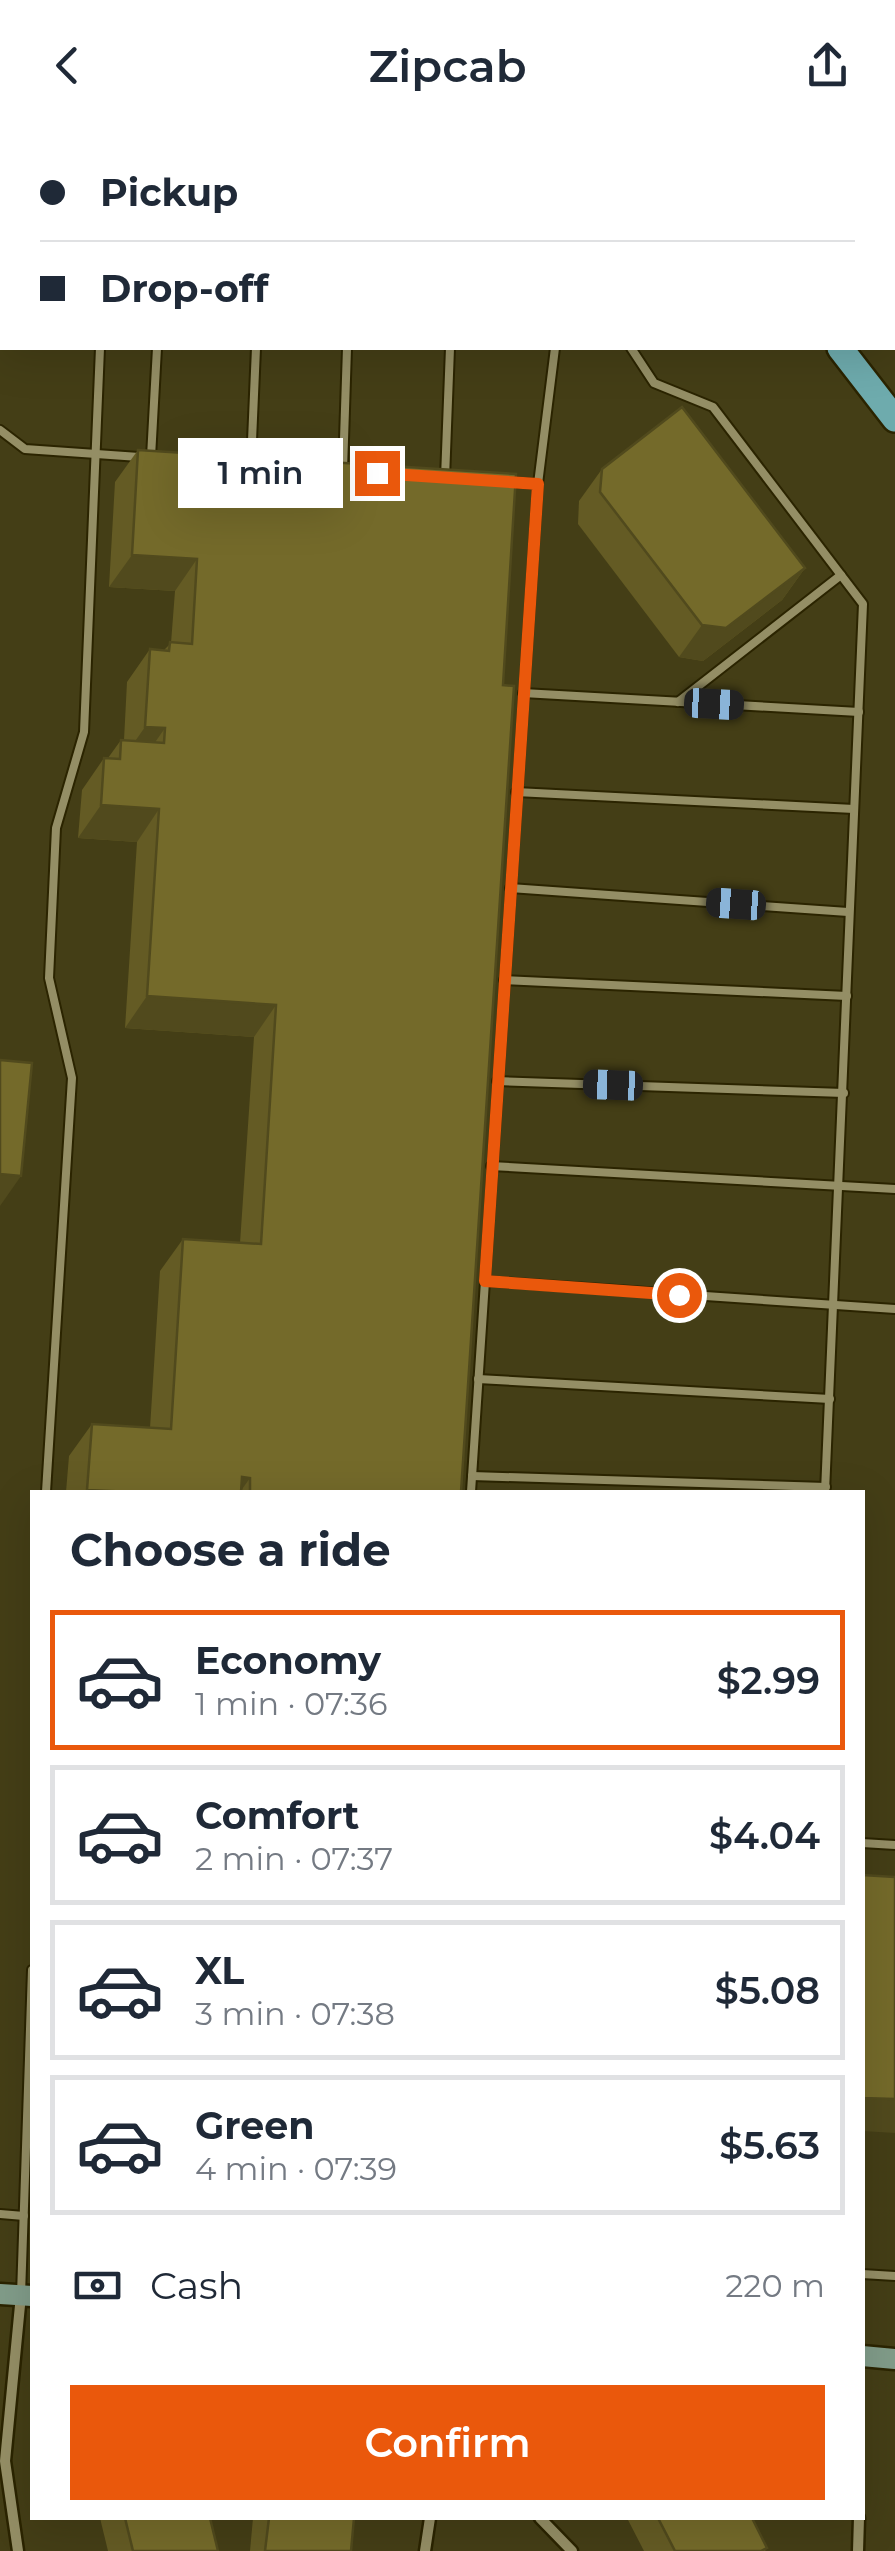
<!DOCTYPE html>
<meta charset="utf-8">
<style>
:root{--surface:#fff;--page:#f6f6f7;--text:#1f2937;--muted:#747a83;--line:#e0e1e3;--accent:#ea580c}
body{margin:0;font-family:Montserrat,sans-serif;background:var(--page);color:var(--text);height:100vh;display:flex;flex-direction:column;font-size:38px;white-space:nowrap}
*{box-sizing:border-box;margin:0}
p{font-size:32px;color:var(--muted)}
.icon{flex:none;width:55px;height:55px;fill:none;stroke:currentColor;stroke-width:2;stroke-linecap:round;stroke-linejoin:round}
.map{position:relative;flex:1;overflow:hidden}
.sheet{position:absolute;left:30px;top:1360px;width:835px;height:1030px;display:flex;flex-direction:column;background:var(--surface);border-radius:0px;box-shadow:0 10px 40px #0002}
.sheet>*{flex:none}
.hud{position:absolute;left:0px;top:0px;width:895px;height:220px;box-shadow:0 10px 40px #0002;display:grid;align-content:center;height:220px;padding:0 40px;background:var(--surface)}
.end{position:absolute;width:45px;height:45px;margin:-22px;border:12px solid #ea580c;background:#fff;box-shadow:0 0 0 5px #fff}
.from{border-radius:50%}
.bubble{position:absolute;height:70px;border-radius:0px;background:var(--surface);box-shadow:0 10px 40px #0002;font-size:32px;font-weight:600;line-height:70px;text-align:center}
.car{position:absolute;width:30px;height:60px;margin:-30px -15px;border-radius:12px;box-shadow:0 0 8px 2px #0007;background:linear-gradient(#222 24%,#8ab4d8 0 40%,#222 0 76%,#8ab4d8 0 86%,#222 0)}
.hud b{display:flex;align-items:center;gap:35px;height:95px;font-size:38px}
.hud b+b{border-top:2px solid var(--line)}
.hud i{width:25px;height:25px;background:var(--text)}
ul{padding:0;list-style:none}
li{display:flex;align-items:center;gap:30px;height:140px;margin:0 20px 15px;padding:0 20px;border:5px solid var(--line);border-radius:0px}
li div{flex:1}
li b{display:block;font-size:38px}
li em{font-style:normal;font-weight:600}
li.active{border-color:var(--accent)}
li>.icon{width:90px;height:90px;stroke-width:1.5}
h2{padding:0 40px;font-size:45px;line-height:120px}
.pay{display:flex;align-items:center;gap:25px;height:110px;padding:0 40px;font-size:38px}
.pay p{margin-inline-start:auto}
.primary-button{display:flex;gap:20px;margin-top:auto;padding:20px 40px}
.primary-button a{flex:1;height:115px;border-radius:0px;background:var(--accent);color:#fff;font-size:40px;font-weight:600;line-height:115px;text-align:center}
header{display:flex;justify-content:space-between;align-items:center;height:130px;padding:0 40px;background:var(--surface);font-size:45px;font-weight:600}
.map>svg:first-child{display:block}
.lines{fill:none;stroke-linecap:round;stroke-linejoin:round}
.service-casing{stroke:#2b2400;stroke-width:12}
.minor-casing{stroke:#2b2400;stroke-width:15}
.secondary-casing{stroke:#2b2400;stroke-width:25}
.primary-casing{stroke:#2b2400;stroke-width:30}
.service{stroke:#948e65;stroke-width:8}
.minor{stroke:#948e65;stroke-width:10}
.secondary{stroke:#819c89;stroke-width:20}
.primary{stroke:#6eabad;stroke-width:25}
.wall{fill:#645b24}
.shaded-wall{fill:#514a1d}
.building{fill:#746a2a;stroke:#514a1d;stroke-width:2.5}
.route{stroke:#ea580c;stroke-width:12}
</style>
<header><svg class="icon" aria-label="back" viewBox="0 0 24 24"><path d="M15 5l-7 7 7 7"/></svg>Zipcab<svg class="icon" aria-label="share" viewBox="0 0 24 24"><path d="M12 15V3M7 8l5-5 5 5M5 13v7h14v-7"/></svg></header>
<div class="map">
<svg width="895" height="2421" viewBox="0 0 895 2421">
<rect width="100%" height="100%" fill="#443e16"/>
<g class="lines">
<g class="service-casing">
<g id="service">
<path d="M411 0 413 2"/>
<path d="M263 2 266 0"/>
<path d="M354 2V0"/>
<path d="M793 2 797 0"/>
<path d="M0 198 2 196"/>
<path d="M631 218 654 253 713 277 863 474 825 1362"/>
<path d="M0 300 25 319 139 327"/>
<path d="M151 327 157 218"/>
<path d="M251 334 256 218"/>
<path d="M343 340 347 218"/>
<path d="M445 348 450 218"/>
<path d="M507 352 538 354"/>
<path d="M523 563 859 582"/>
<path d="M678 572 841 445"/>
<path d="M516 662 854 679"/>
<path d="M510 758 848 782"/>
<path d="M504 850 847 866"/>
<path d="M497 951 844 963"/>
<path d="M491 1036 895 1059"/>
<path d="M485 1151 895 1179"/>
<path d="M478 1249 830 1269"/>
<path d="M472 1346 826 1357"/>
<path d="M46 1362 72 948 49 848 56 698 84 602 100 218"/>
<path d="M471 1362 538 354 555 218"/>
<path d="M862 1713 895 1715"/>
<path d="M0 2084 24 2086"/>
<path d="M862 2144 895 2146"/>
<path d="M21 2165 32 1840"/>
</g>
</g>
<g class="minor-casing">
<g id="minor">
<path d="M540 2388 572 2421"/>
<path d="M18 2421 5 2331 21 2165"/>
<path d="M425 2421 430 2388"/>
<path d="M858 2421 859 2388"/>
</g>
</g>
<g class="secondary-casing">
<g id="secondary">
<path d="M0 2164 32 2166"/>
<path d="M862 2226 895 2229"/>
</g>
</g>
<g class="primary-casing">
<g id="primary">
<path d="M673 0 675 2"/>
<path d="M840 218 895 289"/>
</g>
</g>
<use href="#service" class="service"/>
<use href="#minor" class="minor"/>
<use href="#secondary" class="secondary"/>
<use href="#primary" class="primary"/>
</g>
<g class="wall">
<path d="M138 320 503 555 461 1362H66L69 1326 92 1294 150 1298 160 1141 183 1109 240 1113 254 907 125 898 137 712 78 708 82 660 104 628H108L121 610H124L127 552 150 519 164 520 171 513 175 461 109 457 115 352Z"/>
<path d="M602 339 805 438 782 470 703 531 679 527 578 394 579 371Z"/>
<path d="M100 2388H210L218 2421H108Z"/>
<path d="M253 2388H354L351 2421H250Z"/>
<path d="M627 2388H752L767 2418 765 2421H644Z"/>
</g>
<g class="shaded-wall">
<path d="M132 425 197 429 175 461 109 457Z"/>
<path d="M805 438 782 470 703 531 679 527 702 495Z"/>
<path d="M145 597 165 598 142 631 122 630Z"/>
<path d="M101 675 159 679 137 712 78 708Z"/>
<path d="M147 866 276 875 254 907 125 898Z"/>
<path d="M0 1044 21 1046 0 1076Z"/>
<path d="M242 1347 250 1348 240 1362Z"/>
<path d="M87 1360 132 1362H85Z"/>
<path d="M862 1968 895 1969V2003L862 2001Z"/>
</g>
<g class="building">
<path d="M589 0H602L604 2H591Z"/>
<path d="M682 277 805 438 726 498 702 495 600 362 602 339Z"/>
<path d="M138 320 516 344 503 555 514 556 461 1362H250V1348L242 1347 241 1362H132L87 1360 92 1294 171 1299 183 1109 261 1114 276 875 147 866 159 679 101 675 104 628 120 629 121 610 164 613 165 598 145 597 150 519 169 521 170 512 192 514 197 429 132 425Z"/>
<path d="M0 930 32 933 21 1046 0 1044Z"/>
<path d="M862 1745 895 1747V1969L862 1968Z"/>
<path d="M125 2388H210L218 2421H133Z"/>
<path d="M269 2388H354L351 2421H265Z"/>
<path d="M658 2388H752L767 2418 761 2421H675Z"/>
</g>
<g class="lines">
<path class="route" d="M377 343 538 354 485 1151 679 1165"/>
</g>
</svg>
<i class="end from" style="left:679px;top:1165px"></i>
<i class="end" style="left:377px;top:343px"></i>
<div class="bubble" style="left:178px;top:308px;width:165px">1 min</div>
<i class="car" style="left:714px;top:574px;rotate:93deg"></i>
<i class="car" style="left:736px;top:774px;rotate:274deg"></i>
<i class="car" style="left:613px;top:955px;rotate:272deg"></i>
<div class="hud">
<b><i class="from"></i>Pickup</b>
<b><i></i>Drop-off</b>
</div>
<section class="sheet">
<h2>Choose a ride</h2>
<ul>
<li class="active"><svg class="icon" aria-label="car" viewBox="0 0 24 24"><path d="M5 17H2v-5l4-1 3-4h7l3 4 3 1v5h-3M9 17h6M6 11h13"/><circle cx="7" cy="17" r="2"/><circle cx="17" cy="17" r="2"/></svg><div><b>Economy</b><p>1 min · 07:36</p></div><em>$2.99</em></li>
<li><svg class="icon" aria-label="car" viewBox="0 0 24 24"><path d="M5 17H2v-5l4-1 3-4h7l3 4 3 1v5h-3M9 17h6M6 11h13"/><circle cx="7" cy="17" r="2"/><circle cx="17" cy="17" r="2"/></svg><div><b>Comfort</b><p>2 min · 07:37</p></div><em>$4.04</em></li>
<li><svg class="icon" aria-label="car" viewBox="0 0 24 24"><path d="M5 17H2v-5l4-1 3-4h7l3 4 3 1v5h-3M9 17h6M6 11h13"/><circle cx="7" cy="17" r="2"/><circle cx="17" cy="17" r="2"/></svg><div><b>XL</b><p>3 min · 07:38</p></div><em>$5.08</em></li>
<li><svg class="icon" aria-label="car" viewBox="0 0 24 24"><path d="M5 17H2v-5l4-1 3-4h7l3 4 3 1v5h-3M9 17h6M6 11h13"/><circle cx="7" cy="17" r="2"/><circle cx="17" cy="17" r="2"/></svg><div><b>Green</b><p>4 min · 07:39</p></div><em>$5.63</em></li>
</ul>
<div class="pay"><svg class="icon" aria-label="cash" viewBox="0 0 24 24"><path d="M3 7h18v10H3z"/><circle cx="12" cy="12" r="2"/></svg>Cash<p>220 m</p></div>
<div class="primary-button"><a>Confirm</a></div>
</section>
</div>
